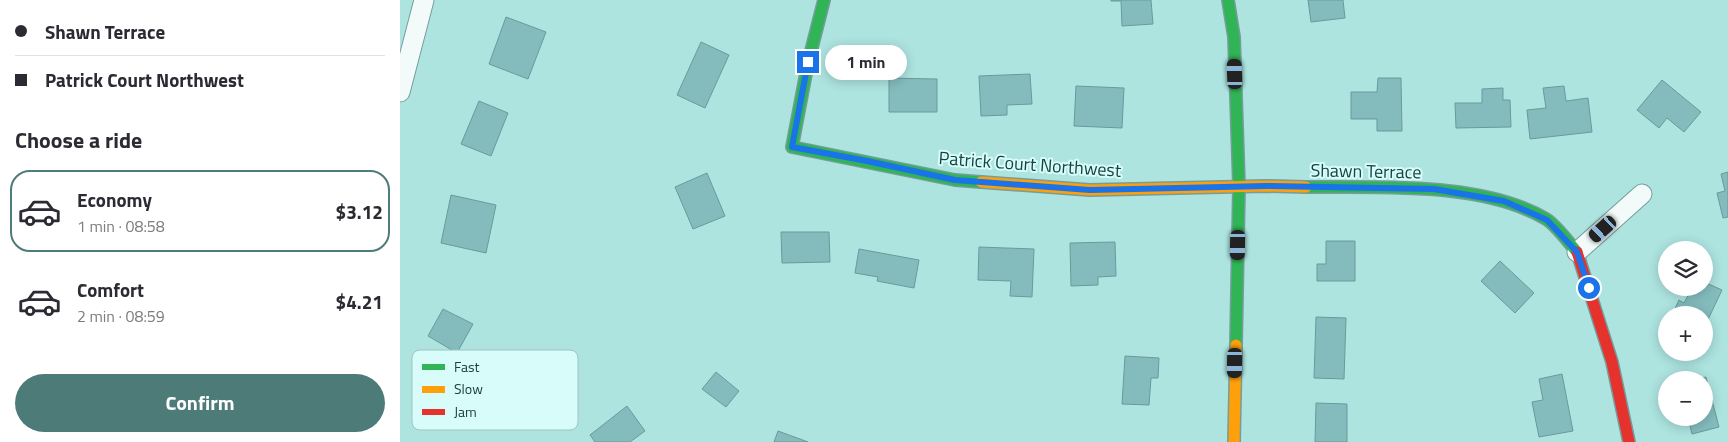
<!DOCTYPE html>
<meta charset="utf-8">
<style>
:root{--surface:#fff;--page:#f7f7f7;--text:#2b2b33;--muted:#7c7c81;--line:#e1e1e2;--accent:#4c7b78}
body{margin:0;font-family:"Titillium Web",sans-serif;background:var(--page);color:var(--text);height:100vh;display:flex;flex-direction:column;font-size:19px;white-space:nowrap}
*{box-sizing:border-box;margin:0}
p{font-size:16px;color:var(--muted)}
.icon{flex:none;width:28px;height:28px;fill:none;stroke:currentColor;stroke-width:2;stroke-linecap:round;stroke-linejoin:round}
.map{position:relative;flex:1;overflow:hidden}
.details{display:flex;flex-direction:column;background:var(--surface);width:400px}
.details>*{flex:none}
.top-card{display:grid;align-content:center;height:110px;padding:0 15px;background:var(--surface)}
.tools{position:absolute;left:1258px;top:241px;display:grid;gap:10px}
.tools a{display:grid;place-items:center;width:55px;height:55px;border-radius:50%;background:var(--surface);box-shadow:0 2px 12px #0003;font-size:25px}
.end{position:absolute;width:22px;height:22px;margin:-11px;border:6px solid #1a73e8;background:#fff;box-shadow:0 0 0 2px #fff}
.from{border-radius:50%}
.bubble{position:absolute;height:35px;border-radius:18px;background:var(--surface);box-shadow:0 2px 12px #0003;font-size:16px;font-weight:700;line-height:35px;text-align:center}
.car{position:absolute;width:15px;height:30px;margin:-15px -8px;border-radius:6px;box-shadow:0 0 4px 1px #0007;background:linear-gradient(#222 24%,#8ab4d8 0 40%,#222 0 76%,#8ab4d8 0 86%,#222 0)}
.top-card b{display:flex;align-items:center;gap:18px;height:48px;font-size:19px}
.top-card b+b{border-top:1px solid var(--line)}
.top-card i{width:12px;height:12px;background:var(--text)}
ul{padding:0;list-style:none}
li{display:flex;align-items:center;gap:15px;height:82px;margin:0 10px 8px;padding:0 5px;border:2px solid transparent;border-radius:20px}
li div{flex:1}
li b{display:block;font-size:19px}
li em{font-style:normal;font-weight:700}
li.current{border-color:var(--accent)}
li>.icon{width:45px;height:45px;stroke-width:1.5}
h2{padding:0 15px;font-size:22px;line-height:60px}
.button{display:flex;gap:10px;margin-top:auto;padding:10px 15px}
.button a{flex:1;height:58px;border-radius:30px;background:var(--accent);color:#fff;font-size:20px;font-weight:700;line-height:58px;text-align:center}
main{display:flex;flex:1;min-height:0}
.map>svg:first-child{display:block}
.building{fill:#84bcbe;stroke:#699a9b}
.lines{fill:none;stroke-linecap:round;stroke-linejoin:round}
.street-casing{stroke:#759d9b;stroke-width:21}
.fast-casing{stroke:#759d9b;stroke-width:14}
.slow-casing{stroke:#759d9b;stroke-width:14}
.jam-casing{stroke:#759d9b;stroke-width:14}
.street{stroke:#f3fbfa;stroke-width:19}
.fast{stroke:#30b455;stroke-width:11}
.slow{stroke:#ff9f0a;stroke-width:11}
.jam{stroke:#e5322d;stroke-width:11}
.route{stroke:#1a73e8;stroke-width:6}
.labels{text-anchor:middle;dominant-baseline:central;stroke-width:4;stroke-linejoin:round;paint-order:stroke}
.street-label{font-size:18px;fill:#174240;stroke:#d7fcf9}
.key{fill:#d7fcf9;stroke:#9dc4c2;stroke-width:1}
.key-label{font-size:14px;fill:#174240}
</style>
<main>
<section class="details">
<div class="top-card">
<b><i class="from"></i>Shawn Terrace</b>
<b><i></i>Patrick Court Northwest</b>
</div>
<h2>Choose a ride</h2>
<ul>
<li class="current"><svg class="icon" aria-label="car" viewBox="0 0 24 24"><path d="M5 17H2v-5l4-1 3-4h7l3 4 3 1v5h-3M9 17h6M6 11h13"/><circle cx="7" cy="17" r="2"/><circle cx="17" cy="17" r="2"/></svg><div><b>Economy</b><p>1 min · 08:58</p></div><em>$3.12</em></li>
<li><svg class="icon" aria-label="car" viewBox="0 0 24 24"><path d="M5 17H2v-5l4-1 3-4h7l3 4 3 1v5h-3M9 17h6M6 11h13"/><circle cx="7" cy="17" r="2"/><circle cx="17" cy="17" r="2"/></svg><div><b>Comfort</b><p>2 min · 08:59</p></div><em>$4.21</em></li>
</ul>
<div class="button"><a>Confirm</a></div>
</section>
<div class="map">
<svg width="1328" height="442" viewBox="0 0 1328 442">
<rect width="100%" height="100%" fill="#ade4e0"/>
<g class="building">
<path d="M711 0H751L753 24 722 26 721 1H711Z"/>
<path d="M908 0H943L945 18 911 22Z"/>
<path d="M106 17 146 32 128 79 89 64Z"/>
<path d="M301 42 329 55 305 108 277 95Z"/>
<path d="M630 74 632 104 607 105V115L581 116 579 76Z"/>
<path d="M489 78 537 79V112H489Z"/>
<path d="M978 78H1001L1002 131H977V119H951V92H977Z"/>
<path d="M1262 80 1301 112 1284 132 1267 118 1259 128 1237 110Z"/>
<path d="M676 86 724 88 722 128 674 126Z"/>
<path d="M1164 86 1166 101 1188 98 1192 132 1130 139 1127 110 1146 108 1143 88Z"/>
<path d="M1103 88V100H1110L1111 127 1056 128 1055 103H1082V89Z"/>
<path d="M79 101 108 113 91 156 61 144Z"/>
<path d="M1328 172V217L1323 218 1317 193 1325 191 1321 174Z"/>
<path d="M307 173 325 216 293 229 275 187Z"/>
<path d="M51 195 96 205 86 253 41 243Z"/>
<path d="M381 232H429L430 262 382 263Z"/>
<path d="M926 241H955V281H917V264H926Z"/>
<path d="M715 242 716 276 698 277V285L671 286 670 243Z"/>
<path d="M579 247 634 249 632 297 610 296 611 281 578 280Z"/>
<path d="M459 249 519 260 514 288 477 281 478 277 455 273Z"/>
<path d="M1100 261 1134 293 1115 313 1081 281Z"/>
<path d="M1304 282 1322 290 1304 328V315H1272L1279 300 1284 303 1292 288H1304Z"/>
<path d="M43 309 73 324 57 353 28 336Z"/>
<path d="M916 317 946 318 944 379 914 378Z"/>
<path d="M725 356 759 358 758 378H751L749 405 722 404Z"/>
<path d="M316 372 339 391 326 407 302 389Z"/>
<path d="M1162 374 1173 431 1139 437 1132 402 1143 400 1139 379Z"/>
<path d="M1306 377 1319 427 1292 434 1288 418H1304V380H1293Z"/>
<path d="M916 403 947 404V442H915Z"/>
<path d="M227 406 245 431 230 442H195L190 435Z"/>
<path d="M378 431 408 442H374Z"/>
</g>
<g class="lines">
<g class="street-casing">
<g id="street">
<path d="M0 92 24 0"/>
<path d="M1177 252 1242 194"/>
</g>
</g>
<g class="fast-casing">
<g id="fast">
<path d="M424 0 408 63 392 147 555 180 581 182"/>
<path d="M828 0 834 37 839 186 836 345"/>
<path d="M906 187C979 188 1082 181 1146 219 1156 225 1169 243 1177 252"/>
</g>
</g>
<g class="slow-casing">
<g id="slow">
<path d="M581 182 690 190 866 186 906 187"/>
<path d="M834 442 836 345"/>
</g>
</g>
<g class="jam-casing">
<path id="jam" d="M1177 252 1212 362 1229 442"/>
</g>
<use href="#street" class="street"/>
<use href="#fast" class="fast"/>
<use href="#slow" class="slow"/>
<use href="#jam" class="jam"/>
</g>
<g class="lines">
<path class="route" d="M408 62 392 147 467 161 555 180 690 190 866 186 1034 189 1104 201 1147 220 1177 252 1189 288"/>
</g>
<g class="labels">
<g class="street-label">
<text transform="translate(630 164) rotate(4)">Patrick Court Northwest</text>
<text transform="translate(966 171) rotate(1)">Shawn Terrace</text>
</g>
</g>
<rect x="12" y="350" width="166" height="80" rx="8" class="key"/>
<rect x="22" y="364" width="23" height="6" fill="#30b455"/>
<rect x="22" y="386" width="23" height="7" fill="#ff9f0a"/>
<rect x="22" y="409" width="23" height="6" fill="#e5322d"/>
<g class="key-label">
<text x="54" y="372">Fast</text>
<text x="54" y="394">Slow</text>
<text x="54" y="417">Jam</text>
</g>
</svg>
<div class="tools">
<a><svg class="icon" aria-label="layers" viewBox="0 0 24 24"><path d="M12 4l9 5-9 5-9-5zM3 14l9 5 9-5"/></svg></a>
<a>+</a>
<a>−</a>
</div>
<i class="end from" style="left:1189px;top:288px"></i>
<i class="end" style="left:408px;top:62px"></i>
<div class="bubble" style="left:425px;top:45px;width:82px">1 min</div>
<i class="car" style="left:835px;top:74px;rotate:358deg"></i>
<i class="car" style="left:1203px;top:229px;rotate:228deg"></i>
<i class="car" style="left:838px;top:245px;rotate:181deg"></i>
<i class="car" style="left:835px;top:363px;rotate:181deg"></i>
</div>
</main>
